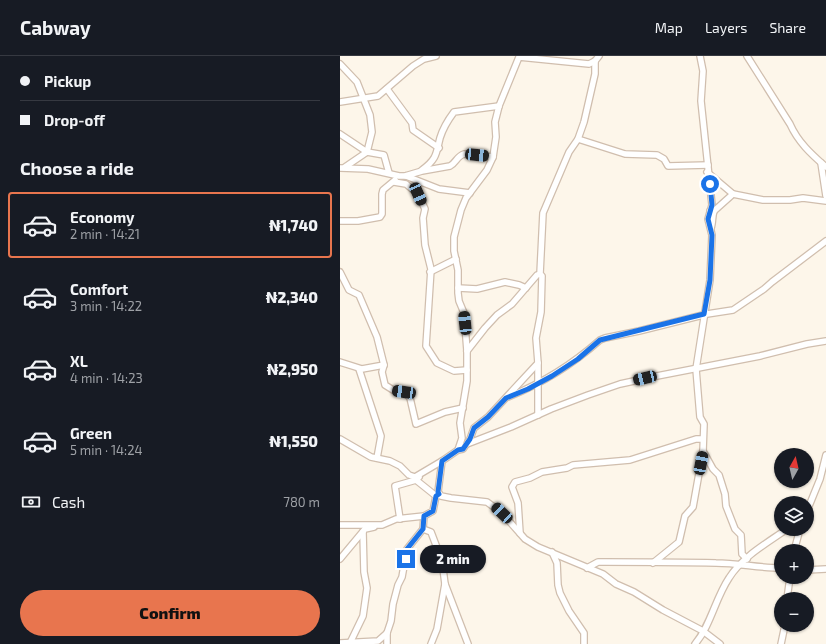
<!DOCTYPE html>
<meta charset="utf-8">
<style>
:root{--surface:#171b24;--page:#242831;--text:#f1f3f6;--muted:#9ea1a6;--line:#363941;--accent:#e8754e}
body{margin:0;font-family:"Exo 2",sans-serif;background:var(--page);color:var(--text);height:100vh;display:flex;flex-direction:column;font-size:15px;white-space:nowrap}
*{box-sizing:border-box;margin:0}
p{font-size:13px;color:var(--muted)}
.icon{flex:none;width:22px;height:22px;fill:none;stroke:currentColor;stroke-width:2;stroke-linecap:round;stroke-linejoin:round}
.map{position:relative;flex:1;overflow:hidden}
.drawer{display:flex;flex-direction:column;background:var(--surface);width:340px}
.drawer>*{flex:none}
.top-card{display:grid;align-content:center;height:88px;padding:0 20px;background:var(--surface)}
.needle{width:26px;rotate:8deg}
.fabs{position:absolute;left:434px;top:392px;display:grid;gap:8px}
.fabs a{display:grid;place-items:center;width:40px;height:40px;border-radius:50%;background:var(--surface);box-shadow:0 1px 3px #0004;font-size:20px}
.end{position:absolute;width:18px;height:18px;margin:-9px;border:5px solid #1a73e8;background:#fff;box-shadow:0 0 0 2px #fff}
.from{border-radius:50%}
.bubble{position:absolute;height:28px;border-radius:14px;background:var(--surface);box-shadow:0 1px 3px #0004;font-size:13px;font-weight:800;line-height:28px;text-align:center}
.car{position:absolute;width:12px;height:24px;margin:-12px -6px;border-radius:5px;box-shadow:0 0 3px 1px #0007;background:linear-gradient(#222 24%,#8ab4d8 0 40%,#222 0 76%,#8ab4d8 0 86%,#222 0)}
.top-card b{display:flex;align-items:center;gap:14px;height:38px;font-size:15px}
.top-card b+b{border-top:1px solid var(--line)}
.top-card i{width:10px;height:10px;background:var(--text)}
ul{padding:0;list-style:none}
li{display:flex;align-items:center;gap:12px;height:66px;margin:0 8px 6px;padding:0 12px;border:2px solid transparent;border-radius:4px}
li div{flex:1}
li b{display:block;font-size:15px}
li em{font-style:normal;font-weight:800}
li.on{border-color:var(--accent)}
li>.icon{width:36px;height:36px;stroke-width:1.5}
h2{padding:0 20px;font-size:18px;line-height:48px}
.pay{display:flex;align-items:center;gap:10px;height:44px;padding:0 20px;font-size:15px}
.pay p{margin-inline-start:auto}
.button{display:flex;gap:8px;margin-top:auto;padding:8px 20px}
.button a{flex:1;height:46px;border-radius:24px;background:var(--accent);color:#111;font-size:16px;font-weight:800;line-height:46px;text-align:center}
header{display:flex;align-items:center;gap:24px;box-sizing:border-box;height:56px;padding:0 20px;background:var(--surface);border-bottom:1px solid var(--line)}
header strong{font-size:19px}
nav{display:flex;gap:22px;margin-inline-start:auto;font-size:14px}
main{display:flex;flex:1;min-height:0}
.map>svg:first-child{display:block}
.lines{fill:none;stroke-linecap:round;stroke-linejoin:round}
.minor-casing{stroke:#d0beae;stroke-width:8}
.minor{stroke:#fff;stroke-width:5.5}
.route{stroke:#1a73e8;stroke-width:5}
</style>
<header>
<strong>Cabway</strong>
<nav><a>Map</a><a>Layers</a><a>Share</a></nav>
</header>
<main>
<section class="drawer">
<div class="top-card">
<b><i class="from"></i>Pickup</b>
<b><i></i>Drop-off</b>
</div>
<h2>Choose a ride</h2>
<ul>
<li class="on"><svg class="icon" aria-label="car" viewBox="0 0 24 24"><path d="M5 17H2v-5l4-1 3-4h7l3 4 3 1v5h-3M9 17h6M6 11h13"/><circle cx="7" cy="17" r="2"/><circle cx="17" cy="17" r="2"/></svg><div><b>Economy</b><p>2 min · 14:21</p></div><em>₦1,740</em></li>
<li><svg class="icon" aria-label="car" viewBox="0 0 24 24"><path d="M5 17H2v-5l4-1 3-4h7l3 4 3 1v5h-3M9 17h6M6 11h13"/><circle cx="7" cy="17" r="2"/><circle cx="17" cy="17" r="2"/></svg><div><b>Comfort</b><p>3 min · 14:22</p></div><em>₦2,340</em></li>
<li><svg class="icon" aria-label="car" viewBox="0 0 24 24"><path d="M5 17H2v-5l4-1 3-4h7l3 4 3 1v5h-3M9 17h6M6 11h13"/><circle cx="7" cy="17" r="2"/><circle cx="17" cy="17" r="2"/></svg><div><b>XL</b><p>4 min · 14:23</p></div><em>₦2,950</em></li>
<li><svg class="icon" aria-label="car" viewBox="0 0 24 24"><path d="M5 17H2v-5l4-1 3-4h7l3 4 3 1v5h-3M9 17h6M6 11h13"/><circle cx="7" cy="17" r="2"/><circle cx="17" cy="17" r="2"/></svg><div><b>Green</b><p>5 min · 14:24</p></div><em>₦1,550</em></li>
</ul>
<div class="pay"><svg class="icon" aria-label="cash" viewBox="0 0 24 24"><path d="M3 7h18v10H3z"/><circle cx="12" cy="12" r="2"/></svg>Cash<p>780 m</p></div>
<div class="button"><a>Confirm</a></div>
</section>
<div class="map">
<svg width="486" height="588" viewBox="0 0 486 588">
<rect width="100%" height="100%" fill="#fdf6ea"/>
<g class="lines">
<g class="minor-casing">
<g id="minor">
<path d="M407 0 450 68C458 86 471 98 486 111"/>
<path d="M255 5V18L244 66 238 83 229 96 203 157 200 218 202 220 201 256 196 282 198 307 148 361 134 372 130 383 123 393 118 394 102 405 98 436 101 440 111 442 147 446 162 457 185 483 198 491 263 518 276 528 294 536 323 554 363 575 380 588"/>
<path d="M0 8 17 26 30 59 32 76 27 96 5 111"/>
<path d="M47 33 72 67 73 74 99 92"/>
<path d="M0 46 38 40 73 10 84 3 96 0"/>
<path d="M0 78 27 96 44 99 49 117"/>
<path d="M238 83 285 98 317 99 324 103 328 110 368 109"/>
<path d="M481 107 486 140"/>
<path d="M0 112 28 113 59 120H65L82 115 110 110C116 107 117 100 124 98L153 101"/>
<path d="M82 114C97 103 96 98 100 82 103 72 108 64 114 56L159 50"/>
<path d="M367 116 393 138 423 144H450L463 142 486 145"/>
<path d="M66 120 99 133 130 137"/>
<path d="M54 126 66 128 78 138 85 153 83 162 85 189 91 213 86 290 97 307 114 315 127 314"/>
<path d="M370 155H374L393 138"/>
<path d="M0 165H18L40 161 42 158V138L43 134 55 124"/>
<path d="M371 172C373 167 372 160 374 155"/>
<path d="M0 216 9 234 19 239 37 281 44 309 42 316 45 329 53 334 64 336 70 342 76 368 105 356 123 352"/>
<path d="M90 216 116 203"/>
<path d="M118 232 137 233 165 226 179 229 186 232"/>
<path d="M127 295 145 272 157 259 172 248 197 219 200 218"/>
<path d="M0 306 22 313 44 309"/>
<path d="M198 307V359"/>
<path d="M19 313 41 380 37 402"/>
<path d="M168 341C203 327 233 308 260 284L265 282 299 275 367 258 393 254 424 233 432 226 486 185"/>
<path d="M0 383 31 401 50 405 60 410 69 419 75 421 102 405"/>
<path d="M127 388 171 371 211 353 248 339 280 328 317 320 420 300 467 288 486 285"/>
<path d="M118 394 122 382 120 367 127 325V295L124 257 119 245 118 237V214L114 195V181L121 154 126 142 147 114 153 101 156 81 155 66 159 50 179 1 249 8 255 5 259 0"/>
<path d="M363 395 373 413 379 419 385 438 386 450 395 473 401 479 402 498 407 503"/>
<path d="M76 424 96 440"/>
<path d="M467 455 480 423 486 399"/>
<path d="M60 463 55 430 76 424 79 421"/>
<path d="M0 469H42L56 463 84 460"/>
<path d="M83 473 91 476 102 505 105 528 97 573 91 588"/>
<path d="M180 477 178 447 172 431 175 426 190 422 202 416 227 412 233 409 290 404 356 383H363"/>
<path d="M454 495 460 473"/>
<path d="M212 496 217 507 218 529 220 537 229 555 244 577V588"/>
<path d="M0 503 25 473 34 471"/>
<path d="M313 507 339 486 345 460 353 451 363 395 364 368 360 361 356 313 370 224 372 179 368 163 372 149 361 45 363 15 360 0"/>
<path d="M247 512 258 506H265C302 506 339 506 376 507 398 507 419 512 441 512"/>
<path d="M467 514 486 513"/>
<path d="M105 528 128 588"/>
<path d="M447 543 450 521"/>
<path d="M0 587 38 585 47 577 51 565 53 548 58 529 62 521 67 493 83 473 84 460 93 455 96 440 99 438"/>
<path d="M10 587 23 560 27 532 24 516 23 476"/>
<path d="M47 588V577"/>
<path d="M355 588C371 569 375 543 389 522 402 501 427 487 447 473"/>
<path d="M441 588 445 569"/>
</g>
</g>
<use href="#minor" class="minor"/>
</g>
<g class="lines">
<path class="route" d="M66 503 67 493 83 473 84 460 93 455 96 440 99 438 98 436 102 405 118 394 123 393 130 383 134 372 148 361 166 342 188 333 212 320 238 303 260 284 364 258 370 224 372 179 368 163 372 149 370 128"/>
</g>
</svg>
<div class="fabs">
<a><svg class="needle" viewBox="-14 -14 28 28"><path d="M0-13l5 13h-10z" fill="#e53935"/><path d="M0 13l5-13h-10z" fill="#9ea1a6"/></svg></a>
<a><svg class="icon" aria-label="layers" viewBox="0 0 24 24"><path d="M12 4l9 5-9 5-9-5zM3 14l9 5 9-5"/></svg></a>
<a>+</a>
<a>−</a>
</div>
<i class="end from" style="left:370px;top:128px"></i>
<i class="end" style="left:66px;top:503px"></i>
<div class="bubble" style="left:80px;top:489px;width:66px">2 min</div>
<i class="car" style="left:137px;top:99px;rotate:96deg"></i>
<i class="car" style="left:78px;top:138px;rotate:156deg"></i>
<i class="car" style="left:125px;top:267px;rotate:354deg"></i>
<i class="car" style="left:305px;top:322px;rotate:257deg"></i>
<i class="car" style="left:64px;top:336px;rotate:278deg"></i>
<i class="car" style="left:361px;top:407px;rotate:11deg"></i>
<i class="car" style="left:162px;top:457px;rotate:313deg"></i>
</div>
</main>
